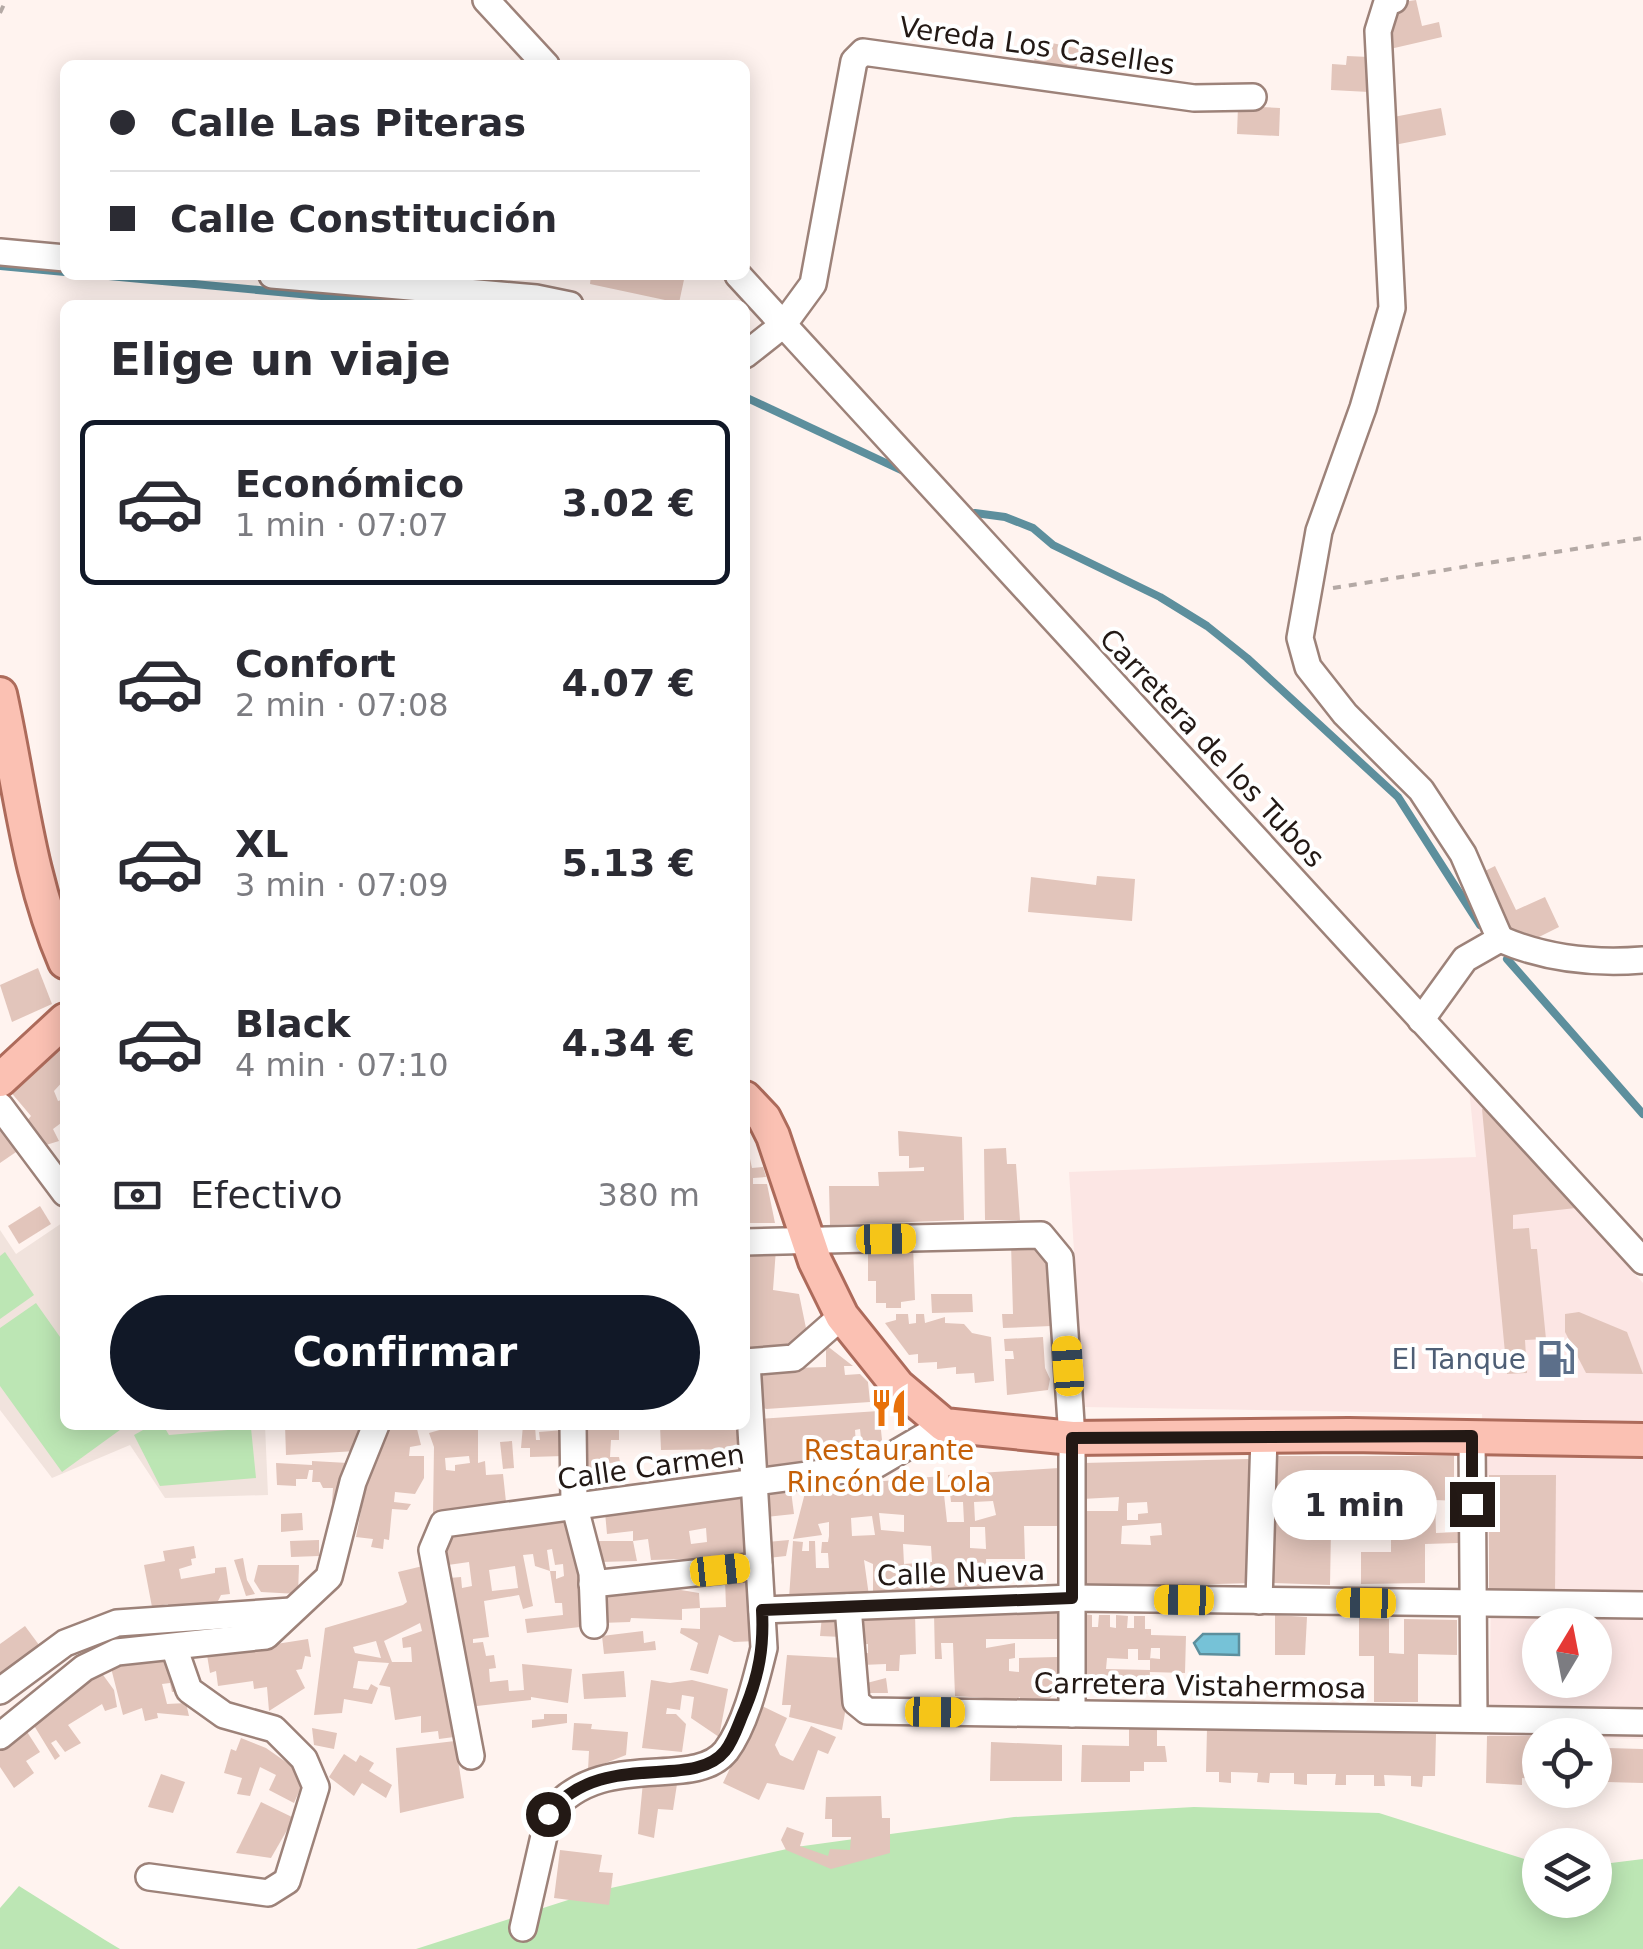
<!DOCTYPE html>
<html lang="es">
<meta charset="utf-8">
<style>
:root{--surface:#fff;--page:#f7f7f7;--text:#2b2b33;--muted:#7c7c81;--line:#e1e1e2;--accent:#111827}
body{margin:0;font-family:"DejaVu Sans",sans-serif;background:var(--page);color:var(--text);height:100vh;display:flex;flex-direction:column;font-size:38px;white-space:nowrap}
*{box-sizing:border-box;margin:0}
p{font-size:32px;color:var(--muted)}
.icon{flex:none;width:55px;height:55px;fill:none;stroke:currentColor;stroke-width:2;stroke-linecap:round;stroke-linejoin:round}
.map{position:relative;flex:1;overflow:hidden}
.sheet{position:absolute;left:60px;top:300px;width:690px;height:1130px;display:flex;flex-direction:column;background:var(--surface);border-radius:15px;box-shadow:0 5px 25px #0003}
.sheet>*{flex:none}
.guide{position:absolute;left:60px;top:60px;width:690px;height:220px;border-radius:15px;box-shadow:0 5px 25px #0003;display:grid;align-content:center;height:220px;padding:0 50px;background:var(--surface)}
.needle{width:65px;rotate:10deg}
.controls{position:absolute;left:1522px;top:1608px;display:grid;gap:20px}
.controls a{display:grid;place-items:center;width:90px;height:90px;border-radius:50%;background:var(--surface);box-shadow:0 5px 25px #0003;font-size:50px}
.end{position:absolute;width:45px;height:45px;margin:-22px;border:12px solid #231915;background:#fff;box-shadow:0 0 0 5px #fff}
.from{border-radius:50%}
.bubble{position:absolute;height:70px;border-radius:35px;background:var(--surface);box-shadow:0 5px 25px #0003;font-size:32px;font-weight:600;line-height:70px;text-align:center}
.car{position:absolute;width:30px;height:60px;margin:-30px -15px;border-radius:12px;box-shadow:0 0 8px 2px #0007;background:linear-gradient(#f5c518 24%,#345 0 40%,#f5c518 0 76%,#345 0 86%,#f5c518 0)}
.guide b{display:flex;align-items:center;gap:35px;height:95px;font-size:38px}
.guide b+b{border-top:2px solid var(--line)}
.guide i{width:25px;height:25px;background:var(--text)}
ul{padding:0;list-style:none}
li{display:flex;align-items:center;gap:30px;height:165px;margin:0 20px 15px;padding:0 30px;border:5px solid transparent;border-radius:15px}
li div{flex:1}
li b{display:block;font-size:38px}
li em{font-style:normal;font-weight:600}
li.on{border-color:var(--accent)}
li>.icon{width:90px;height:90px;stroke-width:1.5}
h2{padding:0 50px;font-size:45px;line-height:120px}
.pay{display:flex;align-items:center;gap:25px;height:110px;padding:0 50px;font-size:38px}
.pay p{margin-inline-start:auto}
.primary-button{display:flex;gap:20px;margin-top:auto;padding:20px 50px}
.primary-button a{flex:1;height:115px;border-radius:60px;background:var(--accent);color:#fff;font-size:40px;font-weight:600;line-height:115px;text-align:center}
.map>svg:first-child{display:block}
.built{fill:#f1e3dd}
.industrial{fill:#fce6e4;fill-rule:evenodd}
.green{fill:#bce6b4}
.water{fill:#76c2d7;stroke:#5d8f9d;stroke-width:2.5}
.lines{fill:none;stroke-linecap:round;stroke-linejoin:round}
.stream{stroke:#5d8f9d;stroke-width:8}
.building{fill:#e2c5bb;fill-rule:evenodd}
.minor-casing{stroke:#9d8279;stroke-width:30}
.major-casing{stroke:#ad6b5b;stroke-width:38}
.path{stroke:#b4a9a5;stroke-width:4;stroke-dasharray:8 8;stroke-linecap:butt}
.minor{stroke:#fff;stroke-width:25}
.major{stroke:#fbc1b3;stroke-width:32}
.route{stroke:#231915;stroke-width:12}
.labels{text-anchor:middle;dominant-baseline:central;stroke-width:8;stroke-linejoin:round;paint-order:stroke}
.street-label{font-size:28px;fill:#231915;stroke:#fff}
.service-label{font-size:28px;fill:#4e5e75;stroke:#fff;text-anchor:end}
.food-label{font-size:28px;fill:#c56008;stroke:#fff}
</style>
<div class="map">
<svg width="1643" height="1949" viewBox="0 0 1643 1949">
<rect width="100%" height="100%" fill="#fff3ef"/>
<path class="built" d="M65 1221V1425H265L268 1495 165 1498 130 1445 52 1478 0 1410V1230L16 1254Z"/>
<path class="industrial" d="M1469 1089 1643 1283V1739L1595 1738V1735L1489 1738 1491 1589 1482 1414 1084 1407 1069 1172 1476 1157ZM1540 1625H1595V1680H1540Z"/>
<g class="green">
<path d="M5 1252 34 1295 0 1319V1256Z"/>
<path d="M36 1303 65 1344V1425L124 1427 62 1472 0 1386V1328Z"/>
<path d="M152 1425H163L169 1435 251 1428 256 1478 160 1486 134 1435Z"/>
<path d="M1194 1807 1379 1813 1540 1864V1900H1595V1865L1643 1859V1949H416L593 1892 796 1847 1014 1817Z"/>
<path d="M19 1886 105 1940 120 1949H0V1908Z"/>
</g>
<path class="water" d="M1203 1634H1239V1655L1200 1654 1194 1643Z"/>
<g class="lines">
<g class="stream">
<path d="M0 266 65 272"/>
<path d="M98 275 418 305"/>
<path d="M745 397 901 470"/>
<path d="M975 513 1005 517 1033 528 1053 545 1160 597 1207 626 1247 658 1398 797 1480 925"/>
<path d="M1507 959 1643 1114"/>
</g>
</g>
<g class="building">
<path d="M1416 0 1422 26 1439 22 1442 37 1390 49 1392 12 1403 2Z"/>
<path d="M1038 40 1080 49 1075 76 1033 67Z"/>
<path d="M1347 56 1369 57V92L1331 90 1332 64 1346 65Z"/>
<path d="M1238 106 1280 108 1279 136 1237 134Z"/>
<path d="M1441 108 1446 135 1394 145 1388 118Z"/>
<path d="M591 275 645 278 685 275 679 303 590 284Z"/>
<path d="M1495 866 1516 910 1545 897 1559 927 1519 947 1483 872Z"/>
<path d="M1097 876 1135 879 1132 921 1028 912 1031 877 1096 885Z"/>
<path d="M38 968 52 1004 12 1022 0 985Z"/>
<path d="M62 1041 65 1079 54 1091 58 1101 65 1099V1120L53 1129 59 1141 46 1145 25 1123 31 1116 9 1090Z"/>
<path d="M1486 1108 1576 1208 1513 1215V1229L1529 1228 1531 1249H1537L1546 1339 1525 1340 1527 1373 1507 1374 1482 1109Z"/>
<path d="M0 1124 19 1150 0 1163Z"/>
<path d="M898 1131 962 1137 964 1220 830 1225 829 1186H879L878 1172 924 1171V1167L909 1168V1156H899Z"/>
<path d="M747 1145 752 1168 763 1167 766 1177 753 1178V1184H767L775 1223H745Z"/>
<path d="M1006 1148 1007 1164H1016L1020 1220H985L984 1149Z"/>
<path d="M40 1206 51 1224 19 1244 8 1226Z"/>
<path d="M1011 1243 1047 1247 1051 1326 1003 1328 1002 1314H1013Z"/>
<path d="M913 1245 915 1300 901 1302V1308H886V1303H876V1281H868V1246Z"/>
<path d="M745 1248 776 1249 773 1290 799 1294 807 1333 790 1350 745 1351Z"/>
<path d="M931 1294H972L973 1312 932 1313Z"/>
<path d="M1579 1312 1627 1332 1643 1374 1586 1373 1565 1332V1314Z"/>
<path d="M896 1314H908L909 1324 916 1323V1314H924L925 1323 945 1317V1323L964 1324 972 1333 991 1337 994 1381 975 1383 974 1373 956 1374V1367L937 1369V1362L918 1363V1354L909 1355 885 1323 896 1320Z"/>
<path d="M1043 1337 1045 1368 1050 1379 1048 1390 1007 1395 1005 1359H1014L1013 1351H1005L1004 1339Z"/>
<path d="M826 1345 853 1366H844L845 1375 860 1374 868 1382 870 1402 766 1409 756 1402 760 1369 826 1367Z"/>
<path d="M879 1411 882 1440 863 1457 860 1429 855 1430 857 1458 763 1469 759 1419Z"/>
<path d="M285 1425H362V1433L357 1451 286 1455Z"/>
<path d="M442 1425H478V1463L485 1461 486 1475 503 1474 506 1502 433 1513 434 1447 429 1433 443 1429ZM469 1456 470 1463 455 1465V1471L446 1470 445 1458Z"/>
<path d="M523 1425 535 1426 536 1440H540L539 1432 564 1430V1456L530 1457V1448H521Z"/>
<path d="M585 1425H605V1429L619 1425V1440H611L610 1457H619L620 1462 609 1463 610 1486 586 1489Z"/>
<path d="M660 1425H743V1449L661 1450Z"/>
<path d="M417 1429 421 1445 410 1447 409 1456H424V1478L415 1494 395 1492 394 1502 411 1504 407 1510 392 1509 389 1540 384 1539 383 1549 371 1547 373 1539 356 1537 372 1454 378 1453V1430Z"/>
<path d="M512 1441 514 1468 503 1469 500 1442Z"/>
<path d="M1274 1456H1454V1487H1459V1501L1435 1500 1436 1533 1458 1532V1543L1425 1544V1583L1361 1584V1552H1391V1532L1407 1531V1524H1425V1498L1403 1499V1509L1391 1508V1499H1384L1383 1489H1362V1520H1374L1375 1530H1331L1330 1585 1274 1583 1275 1510 1301 1509V1499L1274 1498Z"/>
<path d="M1248 1459 1254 1463 1253 1583 1080 1588 1081 1511H1118L1119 1497 1082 1499 1083 1463ZM1147 1502 1148 1513 1138 1514V1520H1127V1503ZM1161 1523 1162 1535 1150 1536 1151 1545 1121 1544 1122 1526Z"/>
<path d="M312 1461 348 1463 346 1502 332 1503 333 1488H323L320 1482H312L313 1470H309L307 1479H296V1486L277 1485 276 1463 312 1465Z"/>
<path d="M1059 1468 1058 1526H1024L1025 1559H986L987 1591 873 1595V1564L864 1560 869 1596 789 1598 793 1541 803 1542 802 1551H809V1541H815L816 1568H829L828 1553H821L822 1542H828L829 1536V1522L818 1524 822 1535 793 1539 805 1493 837 1485 942 1476 947 1522H964L963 1502H951L948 1475ZM993 1501 996 1515 975 1521 974 1502ZM879 1513 904 1515V1532L881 1530ZM872 1516 875 1535 852 1536 851 1518ZM970 1527H985L986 1549 970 1548ZM903 1544 931 1546 932 1562 904 1564Z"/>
<path d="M1489 1475H1556L1555 1595 1489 1593Z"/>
<path d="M790 1483 794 1514 766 1517 763 1486Z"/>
<path d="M746 1490 750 1557 651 1560 648 1539 633 1541V1531L607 1534 605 1512ZM706 1528 707 1542 691 1544 689 1531Z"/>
<path d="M302 1513 303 1530 281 1532V1514Z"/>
<path d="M578 1515 589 1626 527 1633 525 1619 563 1615 562 1603H555L550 1571H556V1579L564 1576 563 1564 555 1565 552 1549 547 1550 550 1571 535 1566 533 1554 523 1555 533 1606 523 1609 519 1595 484 1601 489 1637 473 1639V1643L483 1642 486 1656 494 1655 496 1668 489 1669 490 1682 508 1680 509 1691 524 1690 522 1664 572 1669 568 1703 531 1697V1700L468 1707 449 1578 461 1577 462 1588 472 1586 469 1562 448 1565 443 1536ZM515 1566 518 1588 492 1591 489 1570Z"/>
<path d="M319 1540V1556L291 1557 290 1541Z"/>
<path d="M789 1540 786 1556 768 1558 767 1542Z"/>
<path d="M597 1541H633L637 1561 600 1562Z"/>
<path d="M194 1546 196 1558 191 1559 192 1565 179 1569 181 1579 215 1573V1568L226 1567 230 1594 221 1595 218 1601 186 1609 169 1610 168 1604 152 1607 144 1565 165 1561 163 1551Z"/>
<path d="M243 1558 247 1580 255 1594 246 1596 234 1560Z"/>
<path d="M258 1565H299L298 1594 261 1592 254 1581Z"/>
<path d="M427 1565 454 1737 439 1739 438 1731 421 1733V1716L395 1720 390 1687 379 1685 389 1663 358 1661 353 1688 368 1690 371 1684 378 1688 372 1704 344 1699 342 1713 314 1715 325 1628 403 1605 407 1602 398 1572ZM420 1623 422 1631 402 1638 403 1648 411 1647 412 1662H392L384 1641ZM376 1641 381 1658 355 1653 353 1647Z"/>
<path d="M754 1570 757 1641 734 1642 719 1635 708 1674 690 1670 698 1643 680 1633 681 1628 700 1629V1608L682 1609V1620L631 1618 630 1622 600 1623V1592L681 1590 699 1593 700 1608 726 1607 725 1579Z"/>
<path d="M1058 1607 1057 1639H986V1648L1015 1643V1658L1009 1659V1671L1019 1672V1658L1057 1657V1690L1050 1698 1020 1701V1697L1015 1700 955 1696 953 1643H941L942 1659H935L934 1613Z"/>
<path d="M915 1613 916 1654 900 1655 899 1671H886V1664L862 1665 859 1654 868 1653V1644L858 1645 855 1614Z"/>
<path d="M1081 1614 1092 1615V1627H1098L1099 1615H1110V1627L1116 1628V1615L1128 1616 1127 1628H1134V1616H1145V1629H1151V1635L1186 1636 1185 1673 1150 1672V1658L1160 1659V1648H1151L1150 1660H1138V1649H1128V1659L1107 1658 1106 1669 1150 1670 1149 1694 1093 1693 1081 1680Z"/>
<path d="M1275 1615 1307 1617 1305 1655H1275Z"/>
<path d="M822 1616H842V1637L820 1636Z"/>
<path d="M1359 1618 1389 1619V1653L1404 1654V1619L1457 1620V1655L1418 1654V1702H1374V1656H1359Z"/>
<path d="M25 1626 42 1649 0 1679V1644Z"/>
<path d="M643 1631 644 1643 655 1641 656 1650 604 1654 602 1636Z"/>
<path d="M308 1639 311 1657 305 1656 302 1669 296 1670 305 1688 269 1711 267 1687 254 1689 253 1681 218 1686 216 1671 210 1673 207 1655Z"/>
<path d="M169 1650 182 1691 172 1692 170 1683 162 1684 167 1704 186 1703 189 1716 157 1713 158 1718 145 1721 142 1708 123 1715 111 1668Z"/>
<path d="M787 1655 844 1658 846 1707 842 1730 789 1717 791 1705H782Z"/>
<path d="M98 1668 114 1690 117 1707 105 1711 102 1704 68 1725 81 1743 65 1752 56 1740 51 1743 60 1756 55 1760 30 1719Z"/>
<path d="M624 1671 626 1697 584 1699 582 1674Z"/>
<path d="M886 1678 888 1693H864L863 1684Z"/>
<path d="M651 1680 670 1683 692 1680 728 1689 719 1737 691 1718 694 1697 682 1695 680 1710 667 1708 666 1714H676L686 1724 682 1752 642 1748Z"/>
<path d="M760 1705 787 1718 775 1745 780 1755 793 1761 811 1726 836 1737 828 1754 818 1750 804 1790 767 1783 759 1800 723 1783Z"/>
<path d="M544 1714H567V1723L532 1728V1720L544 1719Z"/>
<path d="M574 1723 592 1724 591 1729 628 1732 626 1755 588 1770 589 1751 572 1750Z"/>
<path d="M22 1724 40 1752 26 1761 34 1773 14 1788 0 1767V1741Z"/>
<path d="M312 1728 337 1733 334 1749 314 1745Z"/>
<path d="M1129 1728 1157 1729V1746H1165L1167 1762H1144V1771H1130V1782H1081L1082 1745 1129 1746Z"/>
<path d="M1207 1728 1436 1734 1435 1776H1423L1422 1787 1411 1786V1776L1384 1775 1385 1786H1374V1775H1346V1785H1335L1336 1774H1307V1785L1294 1784V1773H1270L1269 1783 1257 1782 1258 1773 1231 1772V1783L1219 1782V1772H1206Z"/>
<path d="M1487 1736H1540V1779L1522 1778V1785L1486 1783Z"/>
<path d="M241 1738 266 1748 306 1776 294 1803 269 1790 276 1775 260 1767 250 1796 237 1794 242 1778 224 1773 231 1749 236 1751Z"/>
<path d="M455 1741 464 1798 400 1813 396 1748Z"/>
<path d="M991 1742 1062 1745V1781H990Z"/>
<path d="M1607 1748 1643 1749V1783L1607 1782Z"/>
<path d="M344 1754 356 1762 360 1755 374 1763 369 1771 392 1785 386 1798 362 1783 354 1796 329 1777Z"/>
<path d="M161 1774 185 1782 173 1813 148 1807Z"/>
<path d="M643 1782 677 1784 673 1810 658 1809 654 1838 638 1834Z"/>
<path d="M881 1796 882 1818H890V1853L831 1869 786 1850 781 1840 787 1827 804 1833 800 1846 828 1856 830 1849 850 1850 851 1837H832V1819H825L826 1797Z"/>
<path d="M261 1802 294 1818 271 1858 236 1853Z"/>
<path d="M560 1850 602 1855 599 1872 613 1873 609 1905 554 1898Z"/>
</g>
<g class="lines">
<g class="minor-casing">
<g id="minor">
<path d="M486 0 546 65"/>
<path d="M1394 0 1387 2 1378 31 1392 308 1363 408 1319 531 1300 638 1308 667 1345 714 1421 790 1463 854 1500 939 1465 959 1421 1020"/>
<path d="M0 252 65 258"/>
<path d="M272 275 536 298 570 305"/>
<path d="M738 275 1643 1261"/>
<path d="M745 355 783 325 813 284 854 61 863 52 1194 98 1253 97"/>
<path d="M1500 939C1546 959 1593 964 1643 960"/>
<path d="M0 1106 65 1193"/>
<path d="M745 1242 1041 1235 1060 1258 1072 1438V1714"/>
<path d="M745 1362 794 1358 842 1316"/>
<path d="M573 1425 574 1504 592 1573 594 1625"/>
<path d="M1472 1436 1474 1719"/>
<path d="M592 1584 759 1566"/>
<path d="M1259 1601 1264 1436"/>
<path d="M848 1607 856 1702 867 1711 1643 1722"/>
<path d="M762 1610 1072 1598 1643 1605"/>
<path d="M0 1691 65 1643 117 1623 291 1611"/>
<path d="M0 1736 84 1668 117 1652 266 1636 329 1577 353 1482 376 1425"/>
<path d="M471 1756 432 1550 443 1524 874 1466 944 1425"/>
<path d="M149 1877 268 1893 287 1881 316 1787 304 1759 274 1729 224 1715 189 1690 174 1647"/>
<path d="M523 1928 549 1814C602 1747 693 1792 726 1751 746 1724 756 1680 764 1648L747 1362"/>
</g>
</g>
<g class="major-casing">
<g id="major">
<path d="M0 694C20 785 28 876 65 962"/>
<path d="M0 1080 65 1020"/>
<path d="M745 1098 764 1118 773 1136 815 1261 842 1316 898 1386 944 1425 1072 1438 1349 1435 1643 1440"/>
</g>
</g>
<g class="path">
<path d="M0 13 6 0"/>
<path d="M1333 588 1643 538"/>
</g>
<use href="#minor" class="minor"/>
<use href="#major" class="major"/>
</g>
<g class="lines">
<path class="route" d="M548 1814C602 1747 692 1792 725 1751 734 1740 739 1722 745 1709 759 1675 764 1647 762 1610L1072 1598V1438L1472 1436V1504"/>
</g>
<defs>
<g id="fuel-bare" transform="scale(3)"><path d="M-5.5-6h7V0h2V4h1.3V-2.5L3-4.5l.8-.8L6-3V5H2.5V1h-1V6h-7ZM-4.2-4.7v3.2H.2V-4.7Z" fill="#5c6f8a" stroke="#fff" stroke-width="2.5" paint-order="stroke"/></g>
<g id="restaurant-bare" transform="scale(3)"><path d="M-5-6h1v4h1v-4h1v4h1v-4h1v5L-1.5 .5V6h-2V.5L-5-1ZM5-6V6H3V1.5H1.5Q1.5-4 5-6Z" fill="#e8710a" stroke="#fff" stroke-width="2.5" paint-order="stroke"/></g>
</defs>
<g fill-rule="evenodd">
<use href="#fuel-bare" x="1556" y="1359"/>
<use href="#restaurant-bare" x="889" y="1408"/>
</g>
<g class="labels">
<g class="street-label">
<text transform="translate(1037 46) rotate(8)">Vereda Los Caselles</text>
<text transform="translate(1212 748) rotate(47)">Carretera de los Tubos</text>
<text transform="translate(651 1467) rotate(-8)">Calle Carmen</text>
<text transform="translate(961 1573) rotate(-2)">Calle Nueva</text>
<text transform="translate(1200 1686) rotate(1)">Carretera Vistahermosa</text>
</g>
<g class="service-label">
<text x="1526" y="1359">El Tanque</text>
</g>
<g class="food-label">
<text x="889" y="1450">Restaurante<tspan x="889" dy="32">Rincón de Lola</tspan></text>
</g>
</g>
</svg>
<div class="controls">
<a><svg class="needle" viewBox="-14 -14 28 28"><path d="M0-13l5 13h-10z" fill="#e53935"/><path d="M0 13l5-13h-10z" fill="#7c7c81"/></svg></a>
<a><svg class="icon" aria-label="locate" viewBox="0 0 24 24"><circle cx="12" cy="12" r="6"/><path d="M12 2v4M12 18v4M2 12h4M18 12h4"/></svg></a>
<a><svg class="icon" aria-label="layers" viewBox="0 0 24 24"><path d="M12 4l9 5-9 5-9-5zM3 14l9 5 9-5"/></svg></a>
</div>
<i class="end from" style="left:548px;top:1814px"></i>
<i class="end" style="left:1472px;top:1504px"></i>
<div class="bubble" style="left:1272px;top:1470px;width:165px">1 min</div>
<i class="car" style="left:886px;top:1239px;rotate:89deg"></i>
<i class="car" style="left:1068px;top:1366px;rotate:356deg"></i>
<i class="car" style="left:720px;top:1570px;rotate:84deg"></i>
<i class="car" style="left:1184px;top:1600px;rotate:271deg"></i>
<i class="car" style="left:1366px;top:1603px;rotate:271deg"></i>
<i class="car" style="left:935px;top:1712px;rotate:91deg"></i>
<div class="guide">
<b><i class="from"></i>Calle Las Piteras</b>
<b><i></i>Calle Constitución</b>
</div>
<section class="sheet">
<h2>Elige un viaje</h2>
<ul>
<li class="on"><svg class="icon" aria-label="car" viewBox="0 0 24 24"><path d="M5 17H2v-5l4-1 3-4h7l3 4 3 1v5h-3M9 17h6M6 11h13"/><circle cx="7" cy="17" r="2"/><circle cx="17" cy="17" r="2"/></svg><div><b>Económico</b><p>1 min · 07:07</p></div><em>3.02 €</em></li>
<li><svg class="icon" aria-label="car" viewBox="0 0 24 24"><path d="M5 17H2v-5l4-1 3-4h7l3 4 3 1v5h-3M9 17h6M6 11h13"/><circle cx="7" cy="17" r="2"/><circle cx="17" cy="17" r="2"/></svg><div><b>Confort</b><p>2 min · 07:08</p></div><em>4.07 €</em></li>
<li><svg class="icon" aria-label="car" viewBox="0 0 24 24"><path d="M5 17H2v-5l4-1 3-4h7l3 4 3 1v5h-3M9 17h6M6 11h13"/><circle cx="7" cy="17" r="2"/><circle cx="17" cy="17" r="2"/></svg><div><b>XL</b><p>3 min · 07:09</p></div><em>5.13 €</em></li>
<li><svg class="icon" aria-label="car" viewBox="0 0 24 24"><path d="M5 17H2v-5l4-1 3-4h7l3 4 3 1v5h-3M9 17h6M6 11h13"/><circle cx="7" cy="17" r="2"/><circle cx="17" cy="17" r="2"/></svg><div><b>Black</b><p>4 min · 07:10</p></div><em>4.34 €</em></li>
</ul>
<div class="pay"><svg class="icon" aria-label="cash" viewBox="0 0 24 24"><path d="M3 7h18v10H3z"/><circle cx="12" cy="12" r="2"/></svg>Efectivo<p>380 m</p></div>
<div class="primary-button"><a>Confirmar</a></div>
</section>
</div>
